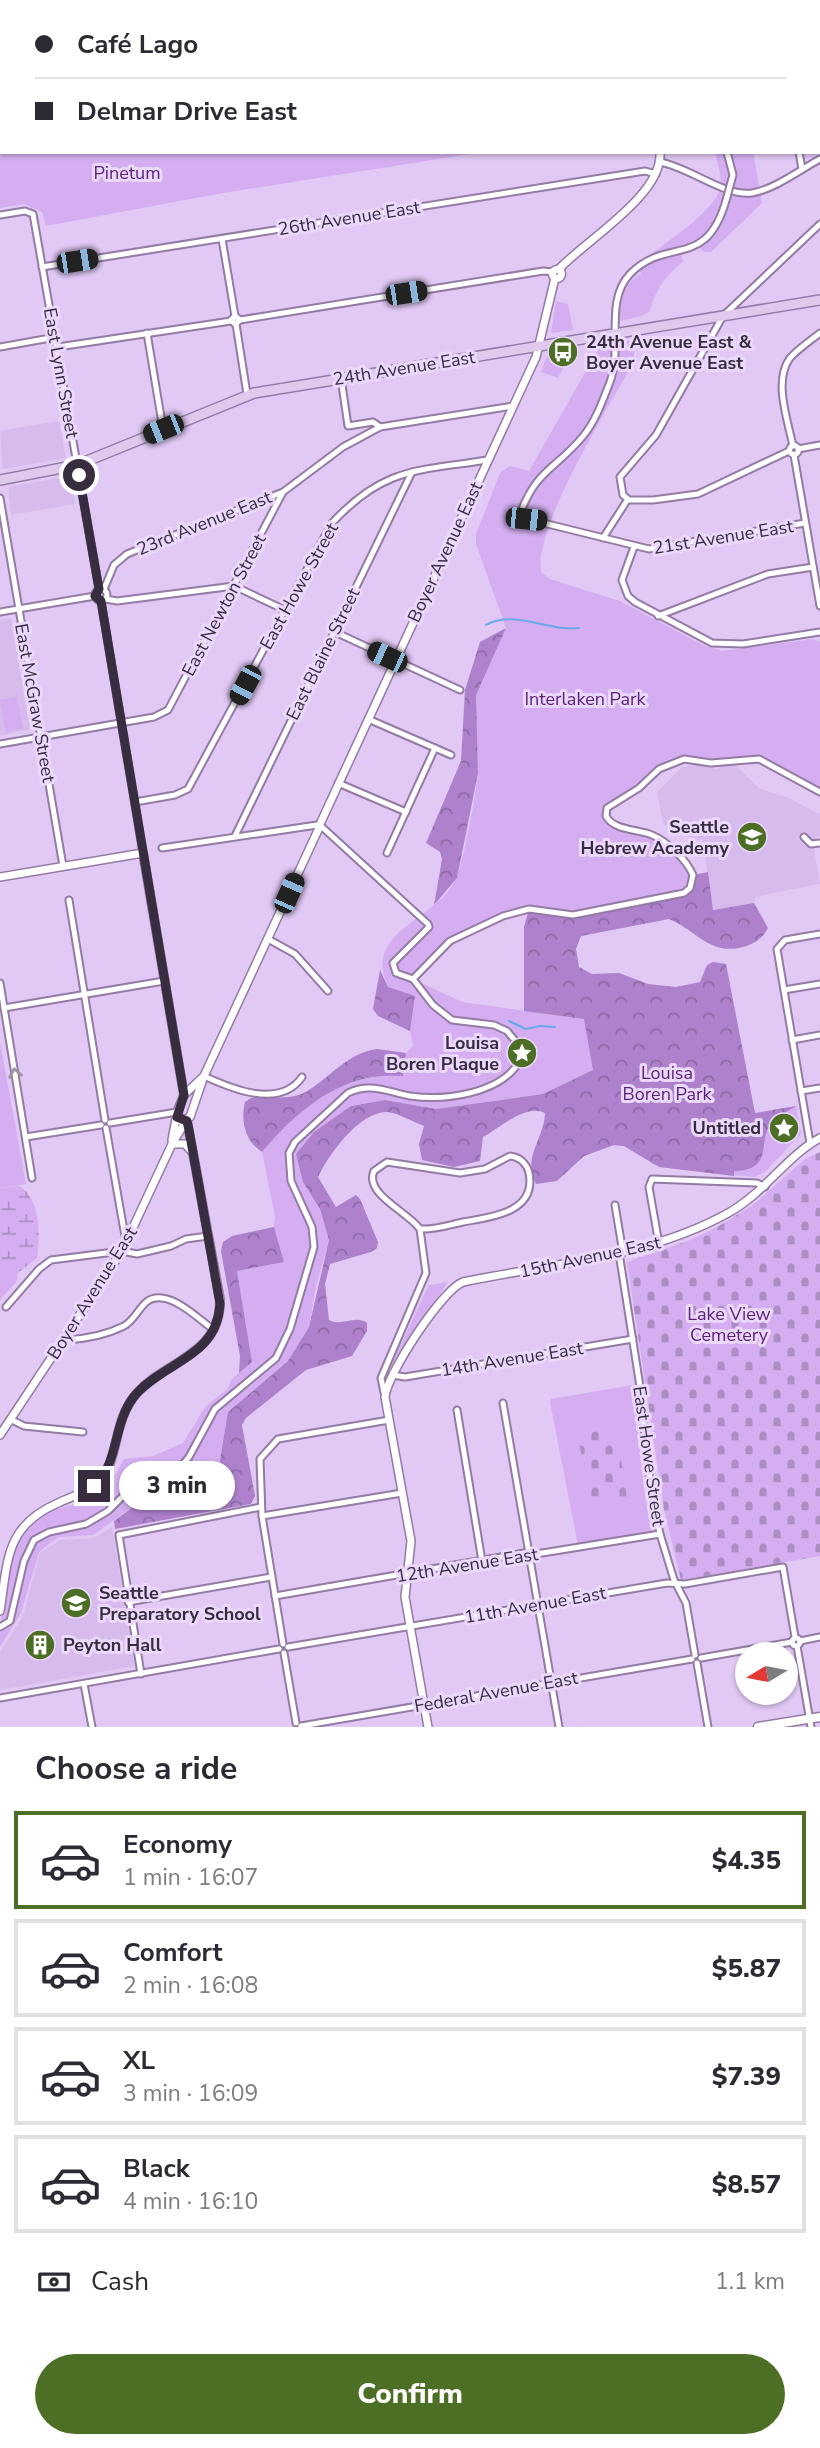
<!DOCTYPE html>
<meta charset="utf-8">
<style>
:root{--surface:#fff;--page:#f2f2f3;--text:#2b2b33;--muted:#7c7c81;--line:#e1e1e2;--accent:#4d6e25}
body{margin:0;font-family:"Nunito Sans",sans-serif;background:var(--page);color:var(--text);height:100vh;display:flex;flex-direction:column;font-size:26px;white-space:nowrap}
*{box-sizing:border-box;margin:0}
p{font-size:23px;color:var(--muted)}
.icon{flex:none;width:38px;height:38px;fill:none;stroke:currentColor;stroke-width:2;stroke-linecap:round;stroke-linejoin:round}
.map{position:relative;height:1727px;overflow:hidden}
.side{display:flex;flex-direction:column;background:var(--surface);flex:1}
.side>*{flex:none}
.guide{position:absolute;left:0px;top:0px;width:821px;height:154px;box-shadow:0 2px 5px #0004;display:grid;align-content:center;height:154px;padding:0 35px;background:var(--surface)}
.needle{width:46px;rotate:260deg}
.controls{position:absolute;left:735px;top:1642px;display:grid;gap:14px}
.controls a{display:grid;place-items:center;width:63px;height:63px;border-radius:50%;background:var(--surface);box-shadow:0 2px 5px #0004;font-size:35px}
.end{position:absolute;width:32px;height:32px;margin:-16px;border:9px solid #372d3f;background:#fff;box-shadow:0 0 0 4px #fff}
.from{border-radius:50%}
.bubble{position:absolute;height:49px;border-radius:24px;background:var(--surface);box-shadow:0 2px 5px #0004;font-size:23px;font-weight:800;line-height:49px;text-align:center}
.car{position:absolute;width:21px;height:42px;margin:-21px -10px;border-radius:9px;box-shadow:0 0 5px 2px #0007;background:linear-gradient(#222 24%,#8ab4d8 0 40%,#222 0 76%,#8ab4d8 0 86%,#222 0)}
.guide b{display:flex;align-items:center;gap:24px;height:66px;font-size:26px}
.guide b+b{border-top:2px solid var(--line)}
.guide i{width:18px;height:18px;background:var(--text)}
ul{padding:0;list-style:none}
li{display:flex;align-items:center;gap:21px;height:98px;margin:0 14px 10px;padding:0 21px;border:4px solid var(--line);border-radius:0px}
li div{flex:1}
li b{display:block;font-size:26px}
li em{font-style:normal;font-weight:800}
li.selected{border-color:var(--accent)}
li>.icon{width:63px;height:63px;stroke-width:1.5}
h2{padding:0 35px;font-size:32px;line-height:84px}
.pay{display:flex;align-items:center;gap:18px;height:77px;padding:0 35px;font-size:26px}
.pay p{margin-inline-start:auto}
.action{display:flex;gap:14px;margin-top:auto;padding:14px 35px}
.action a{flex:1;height:80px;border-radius:42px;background:var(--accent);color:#fff;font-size:28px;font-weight:800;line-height:80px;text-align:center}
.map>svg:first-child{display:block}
.built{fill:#d7bbed}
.green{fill:#d4aef0}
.forest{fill:url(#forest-crowns)}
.wetland{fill:url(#wetland-marsh)}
.cemetery{fill:url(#cemetery-stones)}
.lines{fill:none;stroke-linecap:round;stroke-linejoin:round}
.stream{stroke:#69a9eb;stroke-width:2}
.minor-casing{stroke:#937ba4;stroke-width:9}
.tertiary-casing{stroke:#937ba4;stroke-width:10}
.secondary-casing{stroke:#937ba4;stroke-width:11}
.primary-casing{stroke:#967caa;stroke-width:12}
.minor{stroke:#fff;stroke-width:5}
.tertiary{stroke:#fff;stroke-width:7}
.secondary{stroke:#fff;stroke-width:8}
.primary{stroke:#dfcaee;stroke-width:9}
.minor-bridge-casing{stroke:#937ba4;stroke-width:9;stroke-linecap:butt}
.minor-bridge{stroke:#fff;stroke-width:5}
.oneway{stroke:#9b969f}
.route{stroke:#372d3f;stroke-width:9}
.labels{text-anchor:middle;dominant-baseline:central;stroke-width:6;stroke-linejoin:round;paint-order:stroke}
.park-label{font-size:18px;fill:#571f78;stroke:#ecd8fc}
.street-label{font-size:18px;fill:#372d3f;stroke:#ecd8fc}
.poi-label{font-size:18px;font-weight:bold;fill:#372d3f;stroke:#ecd8fc;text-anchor:start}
</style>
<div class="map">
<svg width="820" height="1727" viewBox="0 0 820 1727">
<defs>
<pattern id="forest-crowns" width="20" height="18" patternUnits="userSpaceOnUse" patternTransform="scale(1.75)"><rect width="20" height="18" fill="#ad81cc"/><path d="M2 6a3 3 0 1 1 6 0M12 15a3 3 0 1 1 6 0" fill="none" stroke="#8e6aa7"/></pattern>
<pattern id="wetland-marsh" width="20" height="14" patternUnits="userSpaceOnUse" patternTransform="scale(1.75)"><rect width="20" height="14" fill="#d4aef0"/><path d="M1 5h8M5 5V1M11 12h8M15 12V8" fill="none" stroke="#ad8ec4"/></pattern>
<pattern id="cemetery-stones" width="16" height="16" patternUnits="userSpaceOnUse" patternTransform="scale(1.75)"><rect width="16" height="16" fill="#d4aef0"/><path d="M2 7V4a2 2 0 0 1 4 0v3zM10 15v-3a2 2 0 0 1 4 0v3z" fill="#ad8ec4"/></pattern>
</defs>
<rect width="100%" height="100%" fill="#e1c8f5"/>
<g class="built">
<path d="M59 421 66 458 3 469 0 431Z"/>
<path d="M70 476 75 504 11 515 8 487Z"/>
<path d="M11 618 30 729 0 736V620Z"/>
<path d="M733 763 760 789 789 798 820 815V836L816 837 814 849 820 884 773 893 755 898 754 903 713 910 703 841 673 832 663 823 657 792 681 768 697 764 716 769Z"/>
<path d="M112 1527 135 1666 0 1690V1653L23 1616 40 1553 60 1540 94 1538Z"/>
</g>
<g class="green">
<path d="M0 0H820V10L819 2H2V152H482L217 194 46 226 42 212 24 204 0 208Z"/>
<path d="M715 152H753L762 203 711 252H704L693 240 680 250 683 261C675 269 665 277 660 287 642 315 663 311 621 321 616 306 626 280 641 274L637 264C657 249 719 210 721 185 722 176 717 162 715 152Z"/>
<path d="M556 301 568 304 573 330 551 333Z"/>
<path d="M622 341H629L635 347 633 363C609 408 534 524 541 572L550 579 620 601 703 645 722 651 813 639 820 642V792L766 761 719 763 693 760 666 765 639 788 607 808 608 821C646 833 676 841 693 881L684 892 573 915 529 909 461 934 413 979 462 1002 584 1019 748 1115 796 1106 801 1134 765 1172 754 1177 659 1167 624 1146 613 1145 584 1156 543 1094 436 1109 385 1100 350 1106 303 1181 320 1209 329 1240 316 1286 309 1327 288 1361 228 1412 218 1472 196 1486 159 1488 93 1535 58 1537 39 1552 21 1613 0 1647C0 1617 7 1539 33 1520 54 1505 84 1507 104 1491 112 1484 118 1468 124 1459L153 1456 183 1443 206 1406 228 1389 231 1380 252 1362 237 1271 284 1262 274 1227 275 1217 262 1152C297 1109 344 1071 403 1076L406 1053 413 1046 410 1031 415 997 388 987C361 929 441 920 457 876 464 858 477 791 478 771 479 747 473 721 476 696 479 677 497 647 506 628L476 544V534L500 473 510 466 529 471 599 348Z"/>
<path d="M571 352 558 378 541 372 547 356Z"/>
<path d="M17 697 23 728 6 732 0 700Z"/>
<path d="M0 1042 26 1184 0 1188Z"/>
<path d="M8 1268 18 1273 17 1281 0 1300V1269Z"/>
<path d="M448 1282 387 1374 429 1285Z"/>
<path d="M633 1385C641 1434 639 1484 653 1532L578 1545 550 1402 551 1399Z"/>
</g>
<g class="forest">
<path d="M506 628 476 695 478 773 457 878 434 905 442 859 440 852 426 843 461 761 465 690 480 642Z"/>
<path d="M708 872 713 910 754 903 768 928C762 939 755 943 743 947 710 956 696 930 669 919L581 936 576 949 579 967 592 974 619 973 648 984 676 987 700 982 707 965 713 962 726 964 755 1113 796 1106C788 1111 778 1116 772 1123 756 1140 776 1170 734 1171V1176L659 1167 624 1146 614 1145 584 1156 557 1181 536 1184C522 1157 544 1140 545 1113 526 1103 500 1128 483 1137L480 1161 454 1167 422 1160 419 1144 424 1126C413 1122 398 1113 387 1112 360 1111 328 1155 318 1177L336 1207 356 1195 360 1199 378 1242 377 1248 371 1252 330 1264 325 1284 329 1320C341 1327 356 1314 367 1323V1331L352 1356 306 1370 246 1418 242 1425 255 1496 251 1504 115 1529 114 1521 159 1488 196 1486 218 1472 228 1412 288 1361 309 1327 329 1240 320 1209 303 1182 296 1154 314 1132 351 1106 385 1100 436 1109 543 1094 593 1070 584 1019 524 1011V927L529 909 563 915 676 896 690 888 693 875Z"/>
<path d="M380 970 388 987 415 996 410 1031 378 1016 373 1009Z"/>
<path d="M377 1049 406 1053 403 1076C344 1070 297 1110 262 1152 246 1142 240 1122 245 1102L251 1098C267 1097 291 1100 306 1092 331 1077 347 1053 377 1049Z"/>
<path d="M274 1227 284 1262 237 1271 252 1362 239 1373 240 1356 221 1251 223 1242 232 1236Z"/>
</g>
<path class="wetland" d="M19 1186C41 1198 40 1237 37 1258L18 1273 0 1269V1188Z"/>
<g class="cemetery">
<path d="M820 1152V1556L681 1580 664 1509 627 1262 690 1240 719 1226 753 1205 805 1159Z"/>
<path d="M616 1428 627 1497 589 1503 578 1434Z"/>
</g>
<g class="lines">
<g class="stream">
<path d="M683 2 685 0"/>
<path d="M302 152H306"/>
<path d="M344 152H351"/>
<path d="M486 625C513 609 550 632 579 628"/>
<path d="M509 1021 526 1029 540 1026 555 1027"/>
</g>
<g class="minor-casing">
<g id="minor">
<path d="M804 2 814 0"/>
<path d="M819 58H820"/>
<path d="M727 152 733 175 731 182"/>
<path d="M799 152 802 169"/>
<path d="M660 162C689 167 725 197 752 193 775 189 800 170 820 159"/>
<path d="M727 197C707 272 668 235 630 274 604 301 623 347 610 382 603 400 596 420 584 435 556 470 536 468 519 517L649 549 805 523"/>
<path d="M0 215 25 211 33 214 99 589"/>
<path d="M222 239 235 316 240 320 235 324 231 320 235 316"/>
<path d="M42 267 645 171 656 174"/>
<path d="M240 320 543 271 553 272"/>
<path d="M236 324 247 394"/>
<path d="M147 333 163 429"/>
<path d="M0 347 56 337"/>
<path d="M58 347 231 321"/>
<path d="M341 378 348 426 373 422 380 427"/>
<circle cx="794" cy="450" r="4.5"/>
<path d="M793 446C788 421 773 381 790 358 798 349 810 341 820 333"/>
<path d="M798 449 820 445"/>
<path d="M789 451 698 494 653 500H629L623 495 620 477 656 435 723 316 820 224"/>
<path d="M794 455 820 606"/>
<path d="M0 498 63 866"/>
<path d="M603 538 628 499"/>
<path d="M634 547 622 580 628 596 635 602 712 643 743 644 820 632"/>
<circle cx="101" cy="595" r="6"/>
<path d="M104 589 114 565 127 554 283 492 343 447 380 427 513 406"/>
<path d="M106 599 117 601 234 586 285 610"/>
<path d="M101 601 143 853"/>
<path d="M0 612 95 596"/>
<path d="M658 616 768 574 813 567"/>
<path d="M335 632 460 690"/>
<path d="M368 719 451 755"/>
<path d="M0 744 154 717 168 710 283 492"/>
<path d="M338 783 406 812"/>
<path d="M135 802 175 795 188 789 332 523C384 467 417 471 488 460"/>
<path d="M235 836 412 472"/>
<path d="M804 837 811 844 820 843"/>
<path d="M162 848 317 825"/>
<path d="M387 853 435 748"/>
<path d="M69 900 105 1120"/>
<path d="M268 939 295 954 328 991"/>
<path d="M413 979 450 941 503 916 529 909 573 915 684 893 690 888 693 875C686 859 668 842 652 835 638 829 614 831 606 816L607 808 639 788 659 769 684 759 711 763 759 759 820 792"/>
<path d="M0 983 32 1178"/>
<path d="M784 990 820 984"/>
<path d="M4 1008 164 981"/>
<path d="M792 1040 820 1035"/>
<path d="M204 1076C232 1089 280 1109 302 1077"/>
<path d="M801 1091 820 1088"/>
<path d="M110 1123 177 1112"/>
<path d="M106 1128 126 1242"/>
<path d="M26 1137 101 1125"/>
<path d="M810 1143 777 949 785 940 820 934"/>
<path d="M510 1156C520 1157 527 1164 529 1173 537 1213 490 1217 463 1222 449 1225 434 1230 420 1229 407 1211 364 1194 374 1171L387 1162 460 1173 485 1169Z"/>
<path d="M615 1205 623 1253"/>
<path d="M659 1244 649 1187 652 1179 757 1183 765 1187"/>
<path d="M619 1253 639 1380 650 1482 660 1534 674 1580 686 1603 695 1655"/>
<path d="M6 1307 39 1269 51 1260 122 1251 137 1254 171 1246 186 1239 208 1236"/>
<path d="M65 1340C85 1339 106 1335 124 1326 139 1318 141 1295 162 1298 180 1300 200 1320 214 1330"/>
<path d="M392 1375 405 1377 633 1339"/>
<path d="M385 1397 381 1378 426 1273 420 1229"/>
<path d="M503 1403 559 1727"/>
<path d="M457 1410 482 1561"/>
<path d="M10 1419 24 1426 83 1432"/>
<path d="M262 1516 402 1493"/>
<path d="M275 1596 524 1553 536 1554 660 1534"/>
<path d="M128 1602 271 1577"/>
<path d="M0 1627 10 1621 24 1561 34 1540 49 1532 86 1524 108 1511 128 1491 178 1470 189 1457 215 1409 276 1358 290 1329 314 1247 312 1227 291 1181 289 1153 295 1142 348 1093C370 1082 388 1092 410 1096 444 1101 500 1094 519 1062L517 1043 507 1031 494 1025 452 1020 433 1005 413 979 396 973 393 963 429 927 428 924 322 827"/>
<circle cx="796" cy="1642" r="4"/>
<path d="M800 1641 820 1637"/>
<path d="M283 1644 262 1516 260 1459 278 1439 389 1420"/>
<path d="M797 1646 811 1727"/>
<path d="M288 1647 667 1583 685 1584 783 1567 795 1637"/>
<path d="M284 1653 296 1723"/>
<path d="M701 1658 792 1642"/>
<path d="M697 1663 708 1727"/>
<path d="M141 1674 119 1535 261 1507"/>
<path d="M84 1684 92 1727"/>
<path d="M0 1698 279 1649"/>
<path d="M301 1726 692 1659"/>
</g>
</g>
<g class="tertiary-casing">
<g id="tertiary">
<path d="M559 269C586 240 663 195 660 152"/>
<circle cx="557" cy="274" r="4.5"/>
<path d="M321 822 536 357 555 278"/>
<path d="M0 877 143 853 184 1095"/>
<path d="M204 1076 184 1095 177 1112 181 1121 190 1117 204 1076 319 828"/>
<path d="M172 1140 177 1114"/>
<path d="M172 1144H185L192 1152"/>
<path d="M0 1435 122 1251 172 1144 186 1121"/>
<path d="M0 1611C8 1560 5 1526 58 1503 73 1496 89 1492 100 1480 120 1458 112 1421 137 1393 167 1360 221 1355 220 1299L187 1121"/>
<path d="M428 1727 405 1597 411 1541 385 1397C387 1374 442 1290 463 1282 554 1263 648 1258 730 1212 766 1191 788 1155 820 1138"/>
</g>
</g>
<g class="secondary-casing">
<g id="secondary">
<path d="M705 2 706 0"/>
<path d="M0 79H2"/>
<path d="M758 1727 820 1717"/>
</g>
</g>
<g class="primary-casing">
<path id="primary" d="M0 480 77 465 254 393 820 300"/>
</g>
<use href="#minor" class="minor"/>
<use href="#tertiary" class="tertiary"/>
<use href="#secondary" class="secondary"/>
<use href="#primary" class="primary"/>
<g class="minor-bridge-casing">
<path id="minor-bridge" d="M727 197 731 182"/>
</g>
<use href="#minor-bridge" class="minor-bridge"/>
</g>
<defs><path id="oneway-chevron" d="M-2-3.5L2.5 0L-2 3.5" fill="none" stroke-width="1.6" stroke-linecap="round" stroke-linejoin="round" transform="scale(1.75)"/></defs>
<use class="oneway" href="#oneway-chevron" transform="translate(15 1073) rotate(-100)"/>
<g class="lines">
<path class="route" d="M79 475 99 589 95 596 101 601 184 1095 177 1117 187 1121 189 1130 220 1304C217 1357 166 1361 136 1394 112 1422 120 1463 94 1486"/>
</g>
<defs>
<g id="bus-disc" transform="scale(1.575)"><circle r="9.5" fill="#4d6e25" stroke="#ecd8fc"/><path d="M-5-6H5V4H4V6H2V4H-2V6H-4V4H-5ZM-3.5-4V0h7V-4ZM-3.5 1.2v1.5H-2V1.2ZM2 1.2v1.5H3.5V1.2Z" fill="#fff"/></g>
<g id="school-disc" transform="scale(1.575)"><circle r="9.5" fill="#4d6e25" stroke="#ecd8fc"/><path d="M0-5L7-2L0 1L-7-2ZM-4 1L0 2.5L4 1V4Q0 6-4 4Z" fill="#fff"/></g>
<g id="sight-disc" transform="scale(1.575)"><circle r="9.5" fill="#4d6e25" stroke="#ecd8fc"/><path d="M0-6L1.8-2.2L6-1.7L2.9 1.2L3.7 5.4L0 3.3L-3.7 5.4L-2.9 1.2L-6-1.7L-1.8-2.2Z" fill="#fff"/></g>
<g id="building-disc" transform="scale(1.575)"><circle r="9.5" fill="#4d6e25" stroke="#ecd8fc"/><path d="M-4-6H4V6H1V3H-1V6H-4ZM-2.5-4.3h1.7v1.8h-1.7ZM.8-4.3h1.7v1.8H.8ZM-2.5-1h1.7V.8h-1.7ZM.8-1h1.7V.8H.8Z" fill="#fff"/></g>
</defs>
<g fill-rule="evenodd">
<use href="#bus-disc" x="563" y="352"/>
<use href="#school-disc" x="752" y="837"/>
<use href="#sight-disc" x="522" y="1053"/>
<use href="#sight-disc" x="784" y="1128"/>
<use href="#school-disc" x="76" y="1603"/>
<use href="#building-disc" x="40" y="1645"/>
</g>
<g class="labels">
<g class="park-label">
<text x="127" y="173">Pinetum</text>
<text x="585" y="699">Interlaken Park</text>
<text x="667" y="1073">Louisa<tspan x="667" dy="21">Boren Park</tspan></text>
<text x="729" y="1314">Lake View<tspan x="729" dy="21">Cemetery</tspan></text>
</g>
<g class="street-label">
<text transform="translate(349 218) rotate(-9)">26th Avenue East</text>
<text transform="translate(404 368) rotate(-9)">24th Avenue East</text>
<text transform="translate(61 373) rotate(80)">East Lynn Street</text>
<text transform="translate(204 523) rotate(-22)">23rd Avenue East</text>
<text transform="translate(723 537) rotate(-9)">21st Avenue East</text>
<text transform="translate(445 552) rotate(-65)">Boyer Avenue East</text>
<text transform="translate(299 586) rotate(-61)">East Howe Street</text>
<text transform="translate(224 605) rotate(-62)">East Newton Street</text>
<text transform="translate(323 654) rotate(-64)">East Blaine Street</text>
<text transform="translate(35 703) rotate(80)">East McGraw Street</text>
<text transform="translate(590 1257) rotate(-12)">15th Avenue East</text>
<text transform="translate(92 1293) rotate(-58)">Boyer Avenue East</text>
<text transform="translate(512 1359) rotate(-9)">14th Avenue East</text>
<text transform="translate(649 1456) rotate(82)">East Howe Street</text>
<text transform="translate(467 1565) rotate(-9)">12th Avenue East</text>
<text transform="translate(535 1605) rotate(-10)">11th Avenue East</text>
<text transform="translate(496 1692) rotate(-10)">Federal Avenue East</text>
</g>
<g class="poi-label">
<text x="586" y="342">24th Avenue East &amp;<tspan x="586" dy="21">Boyer Avenue East</tspan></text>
<text x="729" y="827" text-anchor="end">Seattle<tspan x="729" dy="21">Hebrew Academy</tspan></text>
<text x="499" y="1043" text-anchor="end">Louisa<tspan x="499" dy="21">Boren Plaque</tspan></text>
<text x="761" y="1128" text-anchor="end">Untitled</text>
<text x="99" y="1593">Seattle<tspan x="99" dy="21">Preparatory School</tspan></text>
<text x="63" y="1645">Peyton Hall</text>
</g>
</g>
</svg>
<div class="controls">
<a><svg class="needle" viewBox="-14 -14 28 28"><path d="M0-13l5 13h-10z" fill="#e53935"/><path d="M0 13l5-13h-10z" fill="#7c7c81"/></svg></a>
</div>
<i class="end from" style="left:79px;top:475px"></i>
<i class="end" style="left:94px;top:1486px"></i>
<div class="bubble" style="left:119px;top:1461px;width:116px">3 min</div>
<i class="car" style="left:77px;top:261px;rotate:81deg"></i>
<i class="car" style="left:406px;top:293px;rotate:81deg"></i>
<i class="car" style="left:163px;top:429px;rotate:248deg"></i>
<i class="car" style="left:526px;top:519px;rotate:96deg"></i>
<i class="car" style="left:387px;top:657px;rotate:295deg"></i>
<i class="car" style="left:245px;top:685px;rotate:208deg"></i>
<i class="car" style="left:289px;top:893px;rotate:24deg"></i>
<div class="guide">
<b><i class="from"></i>Café Lago</b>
<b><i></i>Delmar Drive East</b>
</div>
</div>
<section class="side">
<h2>Choose a ride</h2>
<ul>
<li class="selected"><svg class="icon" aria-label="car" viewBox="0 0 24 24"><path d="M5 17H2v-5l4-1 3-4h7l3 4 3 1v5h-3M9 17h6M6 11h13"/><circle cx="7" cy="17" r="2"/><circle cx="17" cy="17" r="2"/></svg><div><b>Economy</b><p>1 min · 16:07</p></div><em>$4.35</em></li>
<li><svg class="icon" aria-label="car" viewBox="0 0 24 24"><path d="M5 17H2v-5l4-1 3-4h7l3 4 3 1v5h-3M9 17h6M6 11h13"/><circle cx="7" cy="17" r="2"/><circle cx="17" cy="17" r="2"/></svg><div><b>Comfort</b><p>2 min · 16:08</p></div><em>$5.87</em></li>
<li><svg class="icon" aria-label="car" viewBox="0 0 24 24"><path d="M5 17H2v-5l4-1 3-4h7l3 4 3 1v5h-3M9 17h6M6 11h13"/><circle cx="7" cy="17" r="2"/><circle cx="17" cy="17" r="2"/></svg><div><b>XL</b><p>3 min · 16:09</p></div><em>$7.39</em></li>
<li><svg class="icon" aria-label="car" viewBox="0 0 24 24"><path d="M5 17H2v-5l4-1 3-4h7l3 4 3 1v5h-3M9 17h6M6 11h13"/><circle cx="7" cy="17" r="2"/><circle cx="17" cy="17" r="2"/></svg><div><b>Black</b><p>4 min · 16:10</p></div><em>$8.57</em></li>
</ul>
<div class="pay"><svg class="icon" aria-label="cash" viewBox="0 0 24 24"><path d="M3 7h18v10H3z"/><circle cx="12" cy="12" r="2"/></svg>Cash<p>1.1 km</p></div>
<div class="action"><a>Confirm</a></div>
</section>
